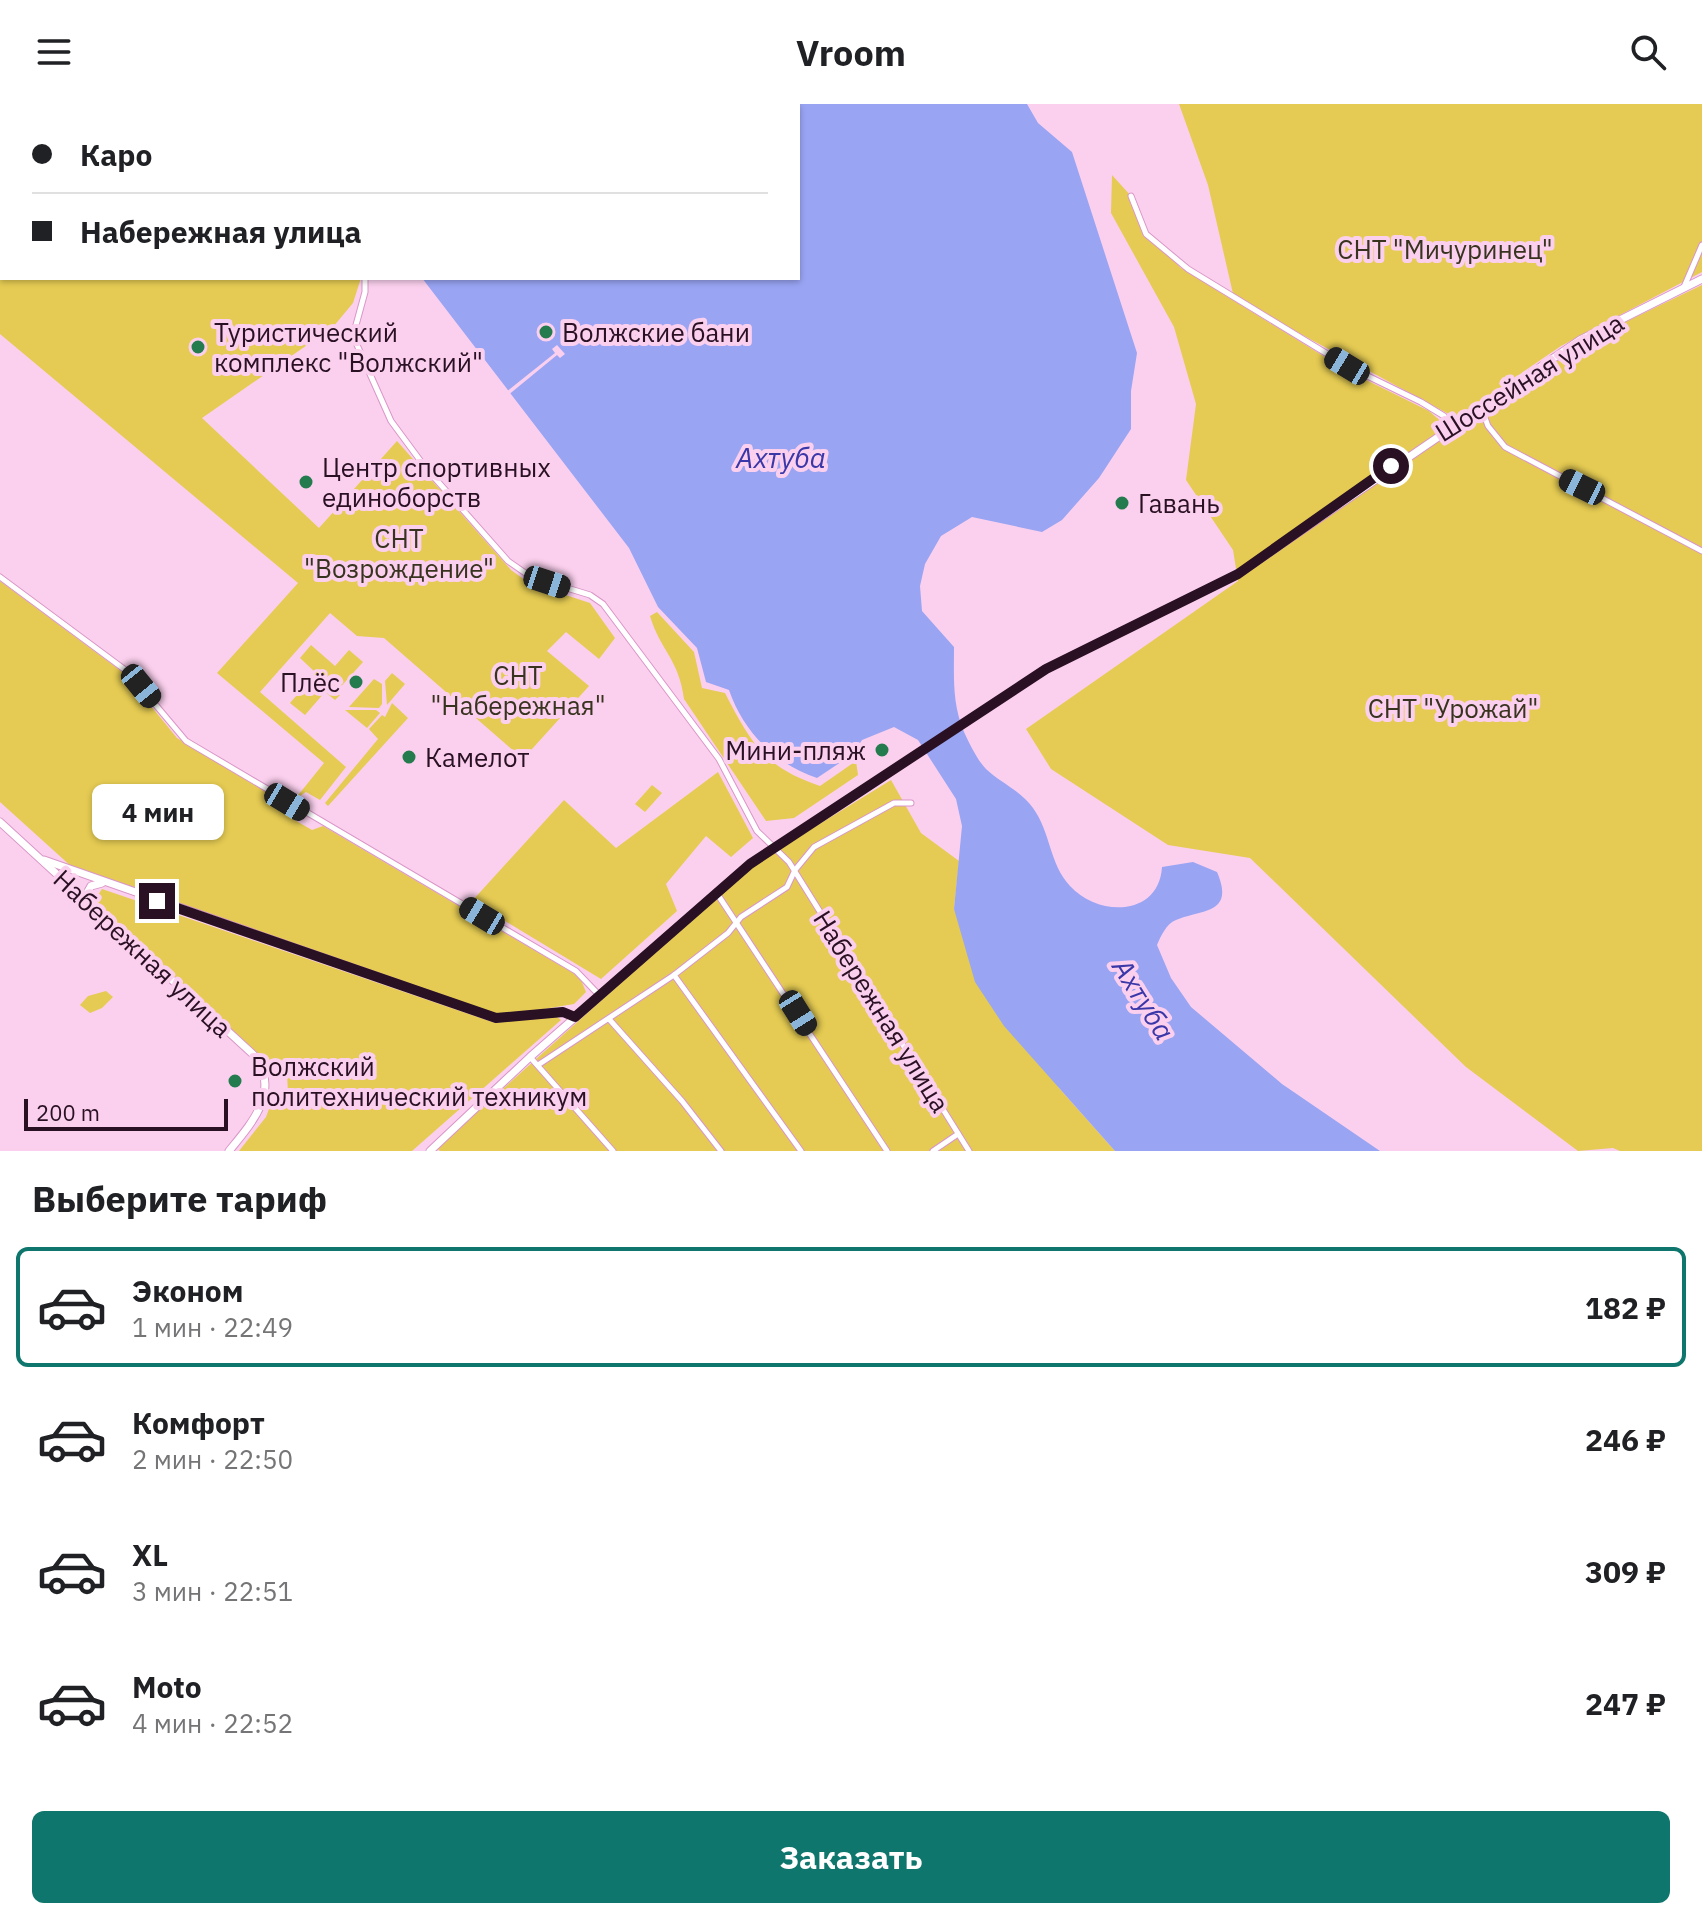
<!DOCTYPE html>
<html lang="ru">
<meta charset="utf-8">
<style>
:root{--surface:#fff;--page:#f6f6f6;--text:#202124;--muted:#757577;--line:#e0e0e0;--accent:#0f766e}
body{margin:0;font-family:"IBM Plex Sans",sans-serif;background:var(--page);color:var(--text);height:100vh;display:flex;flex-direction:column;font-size:30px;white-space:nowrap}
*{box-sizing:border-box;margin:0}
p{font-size:26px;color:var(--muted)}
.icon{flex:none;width:44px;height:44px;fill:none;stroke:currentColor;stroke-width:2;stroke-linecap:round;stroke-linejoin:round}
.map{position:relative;height:1047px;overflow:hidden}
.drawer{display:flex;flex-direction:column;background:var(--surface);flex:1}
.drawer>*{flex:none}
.top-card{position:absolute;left:0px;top:0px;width:800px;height:176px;box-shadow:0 2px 6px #0004;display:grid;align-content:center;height:176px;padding:0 32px;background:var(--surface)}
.scale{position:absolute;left:24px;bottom:20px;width:204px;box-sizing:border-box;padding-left:8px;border:4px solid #291023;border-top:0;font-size:22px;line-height:28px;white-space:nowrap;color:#291023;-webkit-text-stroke:6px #fbd0ee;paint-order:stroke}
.end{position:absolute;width:36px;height:36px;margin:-18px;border:10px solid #291023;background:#fff;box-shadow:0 0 0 4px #fff}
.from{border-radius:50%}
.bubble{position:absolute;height:56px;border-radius:12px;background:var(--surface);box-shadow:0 2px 6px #0004;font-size:26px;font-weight:700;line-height:56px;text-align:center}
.car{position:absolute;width:24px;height:48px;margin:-24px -12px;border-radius:10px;box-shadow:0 0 6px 2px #0007;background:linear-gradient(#222 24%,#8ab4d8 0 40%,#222 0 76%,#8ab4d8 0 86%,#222 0)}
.top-card b{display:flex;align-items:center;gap:28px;height:76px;font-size:30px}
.top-card b+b{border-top:2px solid var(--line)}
.top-card i{width:20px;height:20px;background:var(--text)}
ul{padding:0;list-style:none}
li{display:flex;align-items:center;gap:24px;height:120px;margin:0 16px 12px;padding:0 16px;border:4px solid transparent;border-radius:12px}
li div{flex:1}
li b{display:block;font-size:30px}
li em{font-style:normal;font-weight:700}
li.current{border-color:var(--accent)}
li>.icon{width:72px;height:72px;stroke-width:1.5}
h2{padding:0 32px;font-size:36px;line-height:96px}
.cta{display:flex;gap:16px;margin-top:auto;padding:16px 32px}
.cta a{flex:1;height:92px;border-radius:12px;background:var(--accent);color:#fff;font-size:32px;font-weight:700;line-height:92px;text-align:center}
header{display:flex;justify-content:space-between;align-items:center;height:104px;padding:0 32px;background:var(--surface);font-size:36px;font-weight:700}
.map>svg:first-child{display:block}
.green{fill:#e5cb53}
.water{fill:#99a4f3}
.pier{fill:#fbd0ee}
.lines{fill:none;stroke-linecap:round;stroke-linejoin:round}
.minor-casing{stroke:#da96c8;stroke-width:7}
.tertiary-casing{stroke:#da96c8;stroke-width:9}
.minor{stroke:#fff;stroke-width:5}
.tertiary{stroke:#fff;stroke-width:7}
.route{stroke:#291023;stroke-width:10}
.poi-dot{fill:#247b4e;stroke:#fbd0ee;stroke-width:3}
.labels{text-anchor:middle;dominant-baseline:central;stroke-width:8;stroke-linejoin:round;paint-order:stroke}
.park-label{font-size:26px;fill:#38331e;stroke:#fbd0ee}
.poi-label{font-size:26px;fill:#291023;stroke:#fbd0ee;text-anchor:start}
.street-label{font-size:26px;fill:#291023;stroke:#fbd0ee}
.water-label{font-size:28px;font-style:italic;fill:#3a38a8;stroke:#fbd0ee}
</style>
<header><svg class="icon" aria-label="menu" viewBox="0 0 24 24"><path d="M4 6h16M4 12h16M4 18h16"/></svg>Vroom<svg class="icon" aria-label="search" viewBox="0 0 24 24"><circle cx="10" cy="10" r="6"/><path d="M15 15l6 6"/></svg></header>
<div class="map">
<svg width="1702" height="1047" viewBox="0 0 1702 1047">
<rect width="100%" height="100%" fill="#fbd0ee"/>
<g class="green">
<path d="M1179 0H1702V168L1561 242 1456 314 1234 194 1208 81Z"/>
<path d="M1112 71 1131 92 1146 130 1181 164 1346 266 1429 307 1452 327 1590 235 1702 181V1047H1620L1613 1044 1578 1047 1466 963 1250 754 1168 741 1051 665 1026 625 1238 477 1233 446 1186 376 1196 300 1174 223 1111 109Z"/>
<path d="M0 117 2 174H361L353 199 333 223 202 314 319 424 397 337 511 466 529 479 590 499 615 534 599 555 566 528 547 547 589 582 523 655 384 534 357 532 330 509 260 588 346 663 320 696 306 688 295 695 324 659 217 569 298 479 0 230Z"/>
<path d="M0 477 125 570 177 634 283 698 286 711 312 726 323 722 573 869 581 876 586 888 574 900 502 912 73 764 0 698Z"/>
<path d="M657 508 694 548 702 584 725 589C751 639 764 663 820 682L856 657 858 671 794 714 766 717 684 595C679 555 660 546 650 512Z"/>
<path d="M311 541 335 562 349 546 363 558 336 588 340 591 335 596 325 588 305 611 290 599 316 569 300 554Z"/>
<path d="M392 569 405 580 387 601 385 577Z"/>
<path d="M374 575 382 580V600L379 604 349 603Z"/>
<path d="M392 599 408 614 328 702 325 699 378 635 369 625 382 611 385 613Z"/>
<path d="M345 606H376L380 609 367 624Z"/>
<path d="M718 668 753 734 731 753 706 732 666 780 677 807 601 875 472 797 564 696 616 744Z"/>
<path d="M891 676 921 729 959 757 954 805 1059 984 1115 1047H440L437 1044 750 763Z"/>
<path d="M652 681 662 689 645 708 635 700Z"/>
<path d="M102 785 495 919 556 912 561 916 412 1047H239L266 1013 273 994 288 990 287 969 275 959 263 957 94 797Z"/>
<path d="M106 887 113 893 102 904 90 909 80 901 88 892Z"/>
</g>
<path class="water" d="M344 0H1027L1038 19 1072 48 1137 249 1131 287V325L1099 374 1062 416 1042 428 972 413 941 432 925 460 920 482 922 507 954 543C954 574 952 599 964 628 969 639 978 657 986 665 1001 679 1021 687 1033 704 1051 729 1049 759 1070 782 1098 813 1159 813 1162 763L1193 758 1217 768C1235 810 1203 805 1176 816 1166 820 1161 832 1157 841L1171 874 1191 903 1282 980 1380 1047H1115L1004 922 975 878 954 805 962 722 956 695 918 636 894 623 862 636 853 650 817 674C775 660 743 627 729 586L706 578 697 544 658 503 629 444 422 174H798V2Z"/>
<path class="pier" d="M557 241 565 250 560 254 557 251 507 292 505 289 555 249 552 245Z"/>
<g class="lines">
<g class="minor-casing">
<g id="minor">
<path d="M305 0V2"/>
<path d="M1131 92 1146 130 1188 165 1347 262 1421 298 1444 312 1451 322"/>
<path d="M365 174V188L353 232 391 317 425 363 508 457 531 473 590 491 603 500 719 655 757 727 789 758 969 1047"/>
<path d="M1684 183 1702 141"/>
<path d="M1481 303 1488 322 1505 343 1702 447"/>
<path d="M0 473 128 568 186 637 576 867 600 892"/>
<path d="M716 788 887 1047"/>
<path d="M674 871 801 1047"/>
<path d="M609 915 682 997 721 1047"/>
<path d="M530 953 613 1047"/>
<path d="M538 961 674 871 728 829 741 813 787 783 795 766 814 743 894 699H911"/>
<path d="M933 1047 958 1030"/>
</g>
</g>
<g class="tertiary-casing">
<g id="tertiary">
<path d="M0 718 257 954C279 990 251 1020 229 1047"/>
<path d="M44 756 496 914 563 908 575 913"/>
<path d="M89 796 87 789 91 782 102 779"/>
<path d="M430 1047 530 953 750 760 1046 565 1238 470 1580 236 1702 175"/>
</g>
</g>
<use href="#minor" class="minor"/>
<use href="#tertiary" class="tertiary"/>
</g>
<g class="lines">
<path class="route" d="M157 797 496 914 563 908 575 913 750 760 1046 565 1238 470 1391 362"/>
</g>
<g class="poi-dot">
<circle cx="546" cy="228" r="8"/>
<circle cx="198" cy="243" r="8"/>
<circle cx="306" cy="378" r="8"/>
<circle cx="1122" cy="399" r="8"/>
<circle cx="356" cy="578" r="8"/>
<circle cx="882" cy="646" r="8"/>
<circle cx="409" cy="653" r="8"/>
<circle cx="235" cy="977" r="8"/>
</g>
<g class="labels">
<g class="park-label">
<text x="1445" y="145">СНТ "Мичуринец"</text>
<text x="399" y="434">СНТ<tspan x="399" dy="30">"Возрождение"</tspan></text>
<text x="518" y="571">СНТ<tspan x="518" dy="30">"Набережная"</tspan></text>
<text x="1453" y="604">СНТ "Урожай"</text>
</g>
<g class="poi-label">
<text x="214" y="228">Туристический<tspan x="214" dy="30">комплекс "Волжский"</tspan></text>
<text x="562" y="228">Волжские бани</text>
<text x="322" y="363">Центр спортивных<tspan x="322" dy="30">единоборств</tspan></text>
<text x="1138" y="399">Гавань</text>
<text x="340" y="578" text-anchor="end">Плёс</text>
<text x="866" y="646" text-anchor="end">Мини-пляж</text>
<text x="425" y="653">Камелот</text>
<text x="251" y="962">Волжский<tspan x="251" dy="30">политехнический техникум</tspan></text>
</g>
<g class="street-label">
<text transform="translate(1529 273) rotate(-32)">Шоссейная улица</text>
<text transform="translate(143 849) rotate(43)">Набережная улица</text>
<text transform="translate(882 907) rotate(58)">Набережная улица</text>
</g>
<g class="water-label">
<text x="781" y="353">Ахтуба</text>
<text transform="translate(1144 895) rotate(58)">Ахтуба</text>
</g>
</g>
</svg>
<div class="scale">200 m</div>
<i class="end from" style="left:1391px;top:362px"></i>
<i class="end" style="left:157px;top:797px"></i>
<div class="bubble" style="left:92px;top:680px;width:132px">4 мин</div>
<i class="car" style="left:1347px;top:262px;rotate:301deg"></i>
<i class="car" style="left:1582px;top:383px;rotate:296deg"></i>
<i class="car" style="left:547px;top:478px;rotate:108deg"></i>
<i class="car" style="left:141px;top:582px;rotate:141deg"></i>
<i class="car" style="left:287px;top:698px;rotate:121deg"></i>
<i class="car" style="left:482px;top:812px;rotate:301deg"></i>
<i class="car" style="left:798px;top:909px;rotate:148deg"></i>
<div class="top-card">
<b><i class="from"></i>Каро</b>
<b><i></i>Набережная улица</b>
</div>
</div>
<section class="drawer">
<h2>Выберите тариф</h2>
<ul>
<li class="current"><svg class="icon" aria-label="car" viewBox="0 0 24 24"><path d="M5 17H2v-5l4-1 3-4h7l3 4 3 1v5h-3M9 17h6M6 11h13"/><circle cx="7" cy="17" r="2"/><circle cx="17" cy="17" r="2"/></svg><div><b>Эконом</b><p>1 мин · 22:49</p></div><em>182 ₽</em></li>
<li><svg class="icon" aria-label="car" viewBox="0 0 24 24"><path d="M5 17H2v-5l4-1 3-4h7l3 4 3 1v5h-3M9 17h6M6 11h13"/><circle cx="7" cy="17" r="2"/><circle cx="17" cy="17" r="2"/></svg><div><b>Комфорт</b><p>2 мин · 22:50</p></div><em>246 ₽</em></li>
<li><svg class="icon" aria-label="car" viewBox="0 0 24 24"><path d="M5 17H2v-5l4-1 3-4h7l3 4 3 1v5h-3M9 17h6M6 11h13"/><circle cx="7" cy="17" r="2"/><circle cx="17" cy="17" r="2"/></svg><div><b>XL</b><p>3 мин · 22:51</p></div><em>309 ₽</em></li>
<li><svg class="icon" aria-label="car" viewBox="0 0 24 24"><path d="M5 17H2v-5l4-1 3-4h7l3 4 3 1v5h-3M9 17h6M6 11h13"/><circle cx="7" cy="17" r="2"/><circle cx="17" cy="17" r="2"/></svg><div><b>Moto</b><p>4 мин · 22:52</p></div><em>247 ₽</em></li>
</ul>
<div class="cta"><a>Заказать</a></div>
</section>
